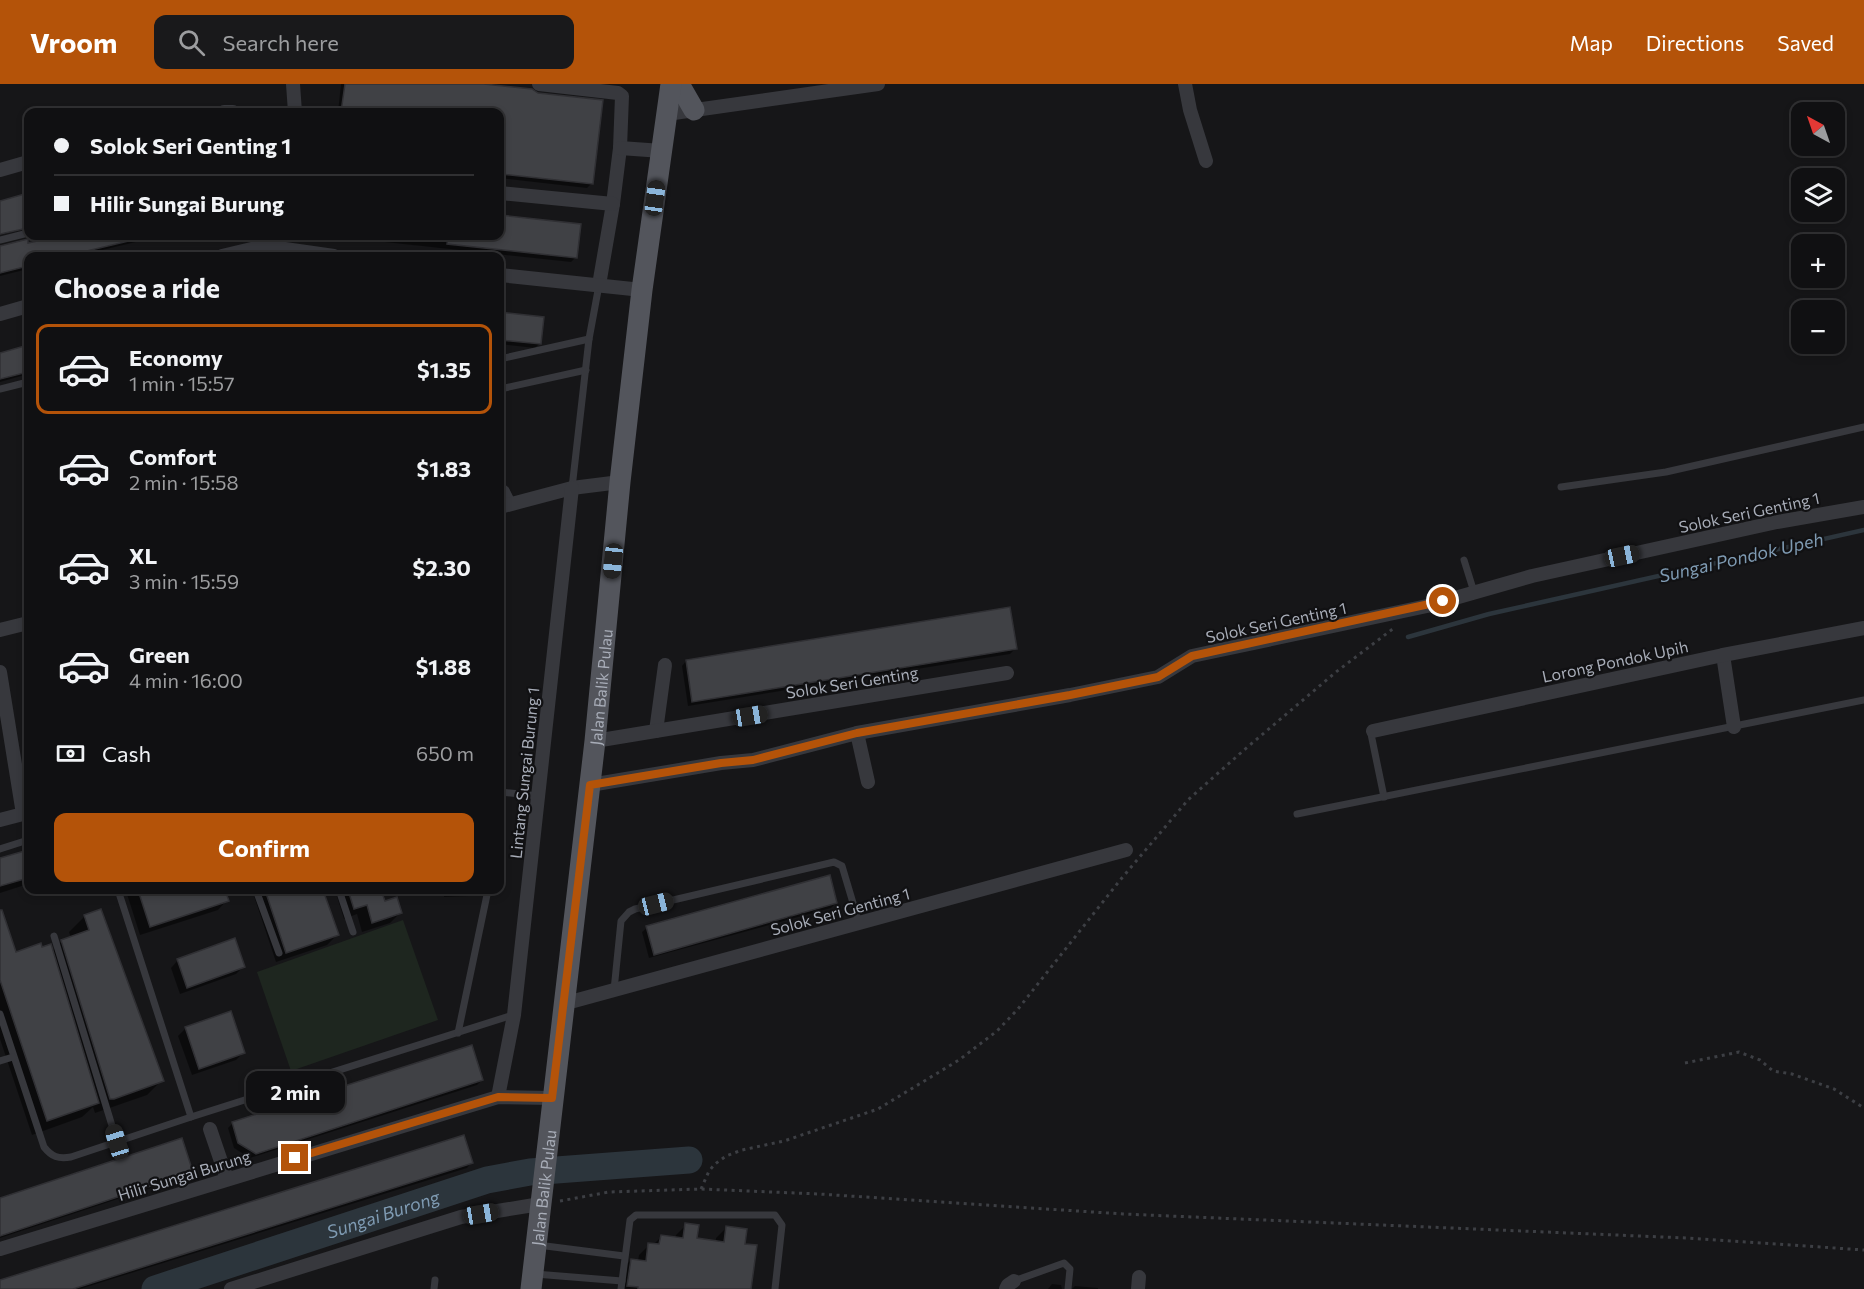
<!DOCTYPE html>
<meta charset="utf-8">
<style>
:root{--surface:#101012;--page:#19191b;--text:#f1f3f6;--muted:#9c9d9f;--line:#303032;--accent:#b45309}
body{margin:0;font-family:Commissioner,sans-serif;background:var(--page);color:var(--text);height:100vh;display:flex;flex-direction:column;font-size:22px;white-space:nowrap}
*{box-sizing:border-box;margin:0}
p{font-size:20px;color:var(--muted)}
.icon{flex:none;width:33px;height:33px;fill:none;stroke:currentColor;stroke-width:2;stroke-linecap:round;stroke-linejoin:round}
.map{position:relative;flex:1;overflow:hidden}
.details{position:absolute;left:24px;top:168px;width:480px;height:642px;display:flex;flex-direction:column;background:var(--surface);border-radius:12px;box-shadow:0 3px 9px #0003,0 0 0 2px var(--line)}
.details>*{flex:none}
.guide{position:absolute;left:24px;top:24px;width:480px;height:132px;border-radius:12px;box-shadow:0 3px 9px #0003,0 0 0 2px var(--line);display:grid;align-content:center;height:132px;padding:0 30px;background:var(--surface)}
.needle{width:39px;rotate:320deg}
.fabs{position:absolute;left:1791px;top:18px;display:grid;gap:12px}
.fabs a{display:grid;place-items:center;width:54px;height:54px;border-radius:12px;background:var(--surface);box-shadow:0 3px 9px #0003,0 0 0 2px var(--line);font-size:30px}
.end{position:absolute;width:27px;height:27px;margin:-14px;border:8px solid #b45309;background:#fff;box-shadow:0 0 0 3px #fff}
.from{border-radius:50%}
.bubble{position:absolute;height:42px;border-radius:12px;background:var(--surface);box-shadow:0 3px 9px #0003,0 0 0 2px var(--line);font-size:20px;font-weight:700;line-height:42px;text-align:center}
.car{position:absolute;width:18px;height:36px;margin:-18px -9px;border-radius:8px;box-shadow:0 0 4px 2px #0007;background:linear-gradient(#222 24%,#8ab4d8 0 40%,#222 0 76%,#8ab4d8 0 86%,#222 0)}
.guide b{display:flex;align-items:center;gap:21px;height:57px;font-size:22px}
.guide b+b{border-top:2px solid var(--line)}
.guide i{width:15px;height:15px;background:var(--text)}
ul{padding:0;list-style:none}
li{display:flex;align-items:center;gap:18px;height:90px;margin:0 12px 9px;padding:0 18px;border:3px solid transparent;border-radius:12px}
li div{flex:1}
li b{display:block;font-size:22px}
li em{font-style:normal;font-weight:700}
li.active{border-color:var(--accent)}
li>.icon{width:54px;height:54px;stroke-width:1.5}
h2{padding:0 30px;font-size:27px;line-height:72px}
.pay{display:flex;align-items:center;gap:15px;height:66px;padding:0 30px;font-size:22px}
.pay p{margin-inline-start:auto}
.button{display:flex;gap:12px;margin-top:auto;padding:12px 30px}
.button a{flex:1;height:69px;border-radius:12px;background:var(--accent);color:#fff;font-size:24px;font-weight:700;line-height:69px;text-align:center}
header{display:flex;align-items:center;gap:36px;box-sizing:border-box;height:84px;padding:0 30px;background:var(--accent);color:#fff}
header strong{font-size:28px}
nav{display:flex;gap:33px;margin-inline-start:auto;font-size:21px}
.search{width:420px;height:54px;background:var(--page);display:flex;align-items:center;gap:15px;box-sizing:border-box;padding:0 21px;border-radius:12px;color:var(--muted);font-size:22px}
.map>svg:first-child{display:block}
.green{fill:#1e261f}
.shadow{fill:#0007}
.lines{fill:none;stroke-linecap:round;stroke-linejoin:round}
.stream{stroke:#2c353c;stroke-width:4.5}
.river{stroke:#2c353c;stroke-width:27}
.building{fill:#404145;stroke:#303034;stroke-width:1.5}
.path{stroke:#3d3f44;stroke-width:3;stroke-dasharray:3 4.5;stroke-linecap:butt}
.service{stroke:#37383d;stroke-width:7}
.minor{stroke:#37383d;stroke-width:14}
.primary{stroke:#53555c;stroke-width:21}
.route{stroke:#b45309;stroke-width:8}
.labels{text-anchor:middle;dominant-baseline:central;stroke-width:4.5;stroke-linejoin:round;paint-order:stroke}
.street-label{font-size:16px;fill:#a8adb8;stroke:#111113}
.water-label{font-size:18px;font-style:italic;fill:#7f9bb3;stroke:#111113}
</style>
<header>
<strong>Vroom</strong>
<div class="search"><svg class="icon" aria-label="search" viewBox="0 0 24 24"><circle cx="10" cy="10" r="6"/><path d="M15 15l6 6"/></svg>Search here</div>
<nav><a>Map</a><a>Directions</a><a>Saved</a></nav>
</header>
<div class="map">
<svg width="1864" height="1205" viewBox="0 0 1864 1205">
<rect width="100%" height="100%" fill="#161618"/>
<path class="green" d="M403 836 438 936 291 987 257 888Z"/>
<g class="shadow">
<path d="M341 0H471L591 100 587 104 500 94V28H338Z"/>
<path d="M500 132 579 141 576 173 571 178 329 152H500Z"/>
<path d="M66 152H161L77 172H28V185L0 192V168Z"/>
<path d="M500 230 543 235 540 259 535 264 500 260Z"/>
<path d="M28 263V290L0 298V270Z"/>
<path d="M1015 565 1010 570 688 622 682 582 686 577Z"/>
<path d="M28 767V800L0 809V776Z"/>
<path d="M129 806H224L227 816 218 826 140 851 127 810 130 808Z"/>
<path d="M252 806H322L337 851 327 861 276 878Z"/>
<path d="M335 806H379L384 819 400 829 390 839 362 848 357 830 344 835Z"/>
<path d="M444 806H475L468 812 444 813Z"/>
<path d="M836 819 831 824 649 874 642 848 647 844Z"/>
<path d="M100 827 162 996 147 1011 95 1029 93 1023 82 1033 32 1051 0 955V848L15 870 41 865 51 868 62 857 71 854 69 848 84 833Z"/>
<path d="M178 876 244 882 236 890 180 910 171 884Z"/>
<path d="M186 944 243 969 236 976 192 991 178 952Z"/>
<path d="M471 963 482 996 477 1001 250 1074 234 1064 228 1044 232 1040Z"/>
<path d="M471 1079 467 1084 80 1205H0V1198Z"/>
<path d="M192 1088 187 1092 0 1154V1116Z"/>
<path d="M686 1141 696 1155 716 1158V1154L726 1144 743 1161 749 1205H619L621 1186 631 1176 638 1177 639 1171 649 1161H653L661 1153 675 1154 676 1151Z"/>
<path d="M1052 1200 1061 1201 1062 1205H1048Z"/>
<path d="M1075 1202 1098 1204V1205H1072Z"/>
</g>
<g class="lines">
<path class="stream" d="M1408 553 1489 530 1864 446"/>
<path class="river" id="s1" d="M155 1205 487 1096 530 1088 689 1076"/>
</g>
<g class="building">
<path d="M345 0H484L532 5 538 9 603 16 593 100 500 90V28H341Z"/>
<path d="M28 109V144L0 150V117Z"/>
<path d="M500 131 581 140 577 174 447 160 448 152H500Z"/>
<path d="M60 152H132L133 156 66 172H28V182L0 189V162L28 155V159Z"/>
<path d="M500 228 544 233 541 260 500 256Z"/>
<path d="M28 261V288L0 295V269Z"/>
<path d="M1010 523 1017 565 692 618 686 576Z"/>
<path d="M28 766V794L0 802V774Z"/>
<path d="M830 791 837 819 654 871 646 842Z"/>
<path d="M138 806H225L229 817 150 843Z"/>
<path d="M265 806H323L339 851 286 869Z"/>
<path d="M348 806H381L385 817 397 813 402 829 372 839 367 821 354 825Z"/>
<path d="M101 825 164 997 114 1015H110L61 856 89 846 84 831Z"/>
<path d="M0 826H2L16 868 41 859 42 863 51 860 99 1019 47 1037 0 896Z"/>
<path d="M235 854 245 883 187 904 177 875Z"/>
<path d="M231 927 245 969 199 985 185 943Z"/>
<path d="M472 961 483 996 256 1070 238 1059 232 1038Z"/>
<path d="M464 1051 473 1079 73 1205H0V1196Z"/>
<path d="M182 1054 193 1088 0 1152V1114Z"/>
<path d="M685 1139 699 1141 697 1154 724 1158 726 1142 747 1145 745 1160 757 1161 751 1205H638V1203L627 1202 631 1175 646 1177 648 1159 659 1160 661 1151 683 1154Z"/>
</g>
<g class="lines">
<g class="path">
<path d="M1685 979 1739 968 1760 976 1773 987 1792 990 1834 1005 1864 1024"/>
<path d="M701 1105 709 1087 715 1080 726 1072 742 1066 784 1057 878 1025 959 976 997 947 1018 925 1121 795 1188 716 1244 666 1336 588 1394 544"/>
<path d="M560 1117 609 1108 701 1105 819 1110 1123 1130 1686 1154 1864 1166"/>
</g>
<g class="service">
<path d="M0 156 28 149"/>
<path d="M500 275 589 255"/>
<path d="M0 305 28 298"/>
<path d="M500 305 586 286"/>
<path d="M500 401 506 406 513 420"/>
<path d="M1561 403 1666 388 1864 343"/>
<path d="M572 404 589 255 599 201"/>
<path d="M1464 476 1474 508"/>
<path d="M1373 647 1371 650 1384 713"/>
<path d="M500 708 539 712"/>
<path d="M1297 730 1864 616"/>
<path d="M0 765 28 756"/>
<path d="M118 806 191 1033"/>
<path d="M256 806 279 869"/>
<path d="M339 806 353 848"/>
<path d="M54 852 117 1058"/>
<path d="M614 906 621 837 629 828 635 825 834 778 842 782 859 839"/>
<path d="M0 930 44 1063C52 1073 58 1075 71 1073L191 1033 513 931"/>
<path d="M458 949 488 806"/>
<path d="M0 977 13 973"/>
<path d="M538 1161 624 1172"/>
<path d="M535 1190 622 1197"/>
<path d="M1014 1197 1064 1179 1070 1185 1068 1205"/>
<path d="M434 1205 435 1196"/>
<path d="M621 1205 630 1136 636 1131H775L782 1141 775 1205"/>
</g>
<g class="minor">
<path d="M293 0 295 28"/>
<path d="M539 0 618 9 622 12 620 64 613 120 599 201"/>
<path d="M1185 0 1190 26 1206 77"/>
<path d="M224 28H233"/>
<path d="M667 30 878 0"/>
<path d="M620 64 662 67"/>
<path d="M0 86 28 78"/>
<path d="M500 109 613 120"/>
<path d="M222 172 264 162 334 172"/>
<path d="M500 191 642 206"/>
<path d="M0 230 28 222"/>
<path d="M500 423 572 404 620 398"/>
<path d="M0 546 28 539"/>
<path d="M1723 571 1734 643"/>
<path d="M0 588 23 730 0 736"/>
<path d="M656 647 665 581"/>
<path d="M1373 647 1723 571 1864 544"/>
<path d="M857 649 868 698"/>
<path d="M595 657 1007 589"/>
<path d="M590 701 721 679 753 676 857 649 1070 611 1158 593 1192 572 1427 522 1532 492 1777 438 1864 423"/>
<path d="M563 920 1126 766"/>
<path d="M498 1013 514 931 572 404"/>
<path d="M210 1045 227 1095"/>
<path d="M0 1165 498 1013 552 1014"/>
<path d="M231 1205 461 1133 540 1120"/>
<path d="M1006 1205 1008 1201 1014 1197"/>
<path d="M1138 1205 1139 1193"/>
</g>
<g class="primary">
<path d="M679 0 694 26"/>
<path id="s2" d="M531 1205 595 657 620 398 642 206 671 0"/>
</g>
</g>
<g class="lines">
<path class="route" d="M295 1074 498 1013 552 1014 590 701 721 679 753 676 857 649 1070 611 1158 593 1192 572 1443 517"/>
</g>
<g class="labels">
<g class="street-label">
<text transform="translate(1749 428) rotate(-12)">Solok Seri Genting 1</text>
<text transform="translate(1276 538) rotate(-12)">Solok Seri Genting 1</text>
<text transform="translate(1615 577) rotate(-12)">Lorong Pondok Upih</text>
<text transform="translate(852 598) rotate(-9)">Solok Seri Genting</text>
<text stroke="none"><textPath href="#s2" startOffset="606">Jalan Balik Pulau</textPath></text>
<text transform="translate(524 689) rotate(-84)">Lintang Sungai Burung 1</text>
<text transform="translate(840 827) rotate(-15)">Solok Seri Genting 1</text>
<text transform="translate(184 1091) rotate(-17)">Hilir Sungai Burung</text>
<text stroke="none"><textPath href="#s2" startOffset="102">Jalan Balik Pulau</textPath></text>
</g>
<g class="water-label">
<text transform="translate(1741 473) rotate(-13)">Sungai Pondok Upeh</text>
<text stroke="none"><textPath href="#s1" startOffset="240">Sungai Burong</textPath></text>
</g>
</g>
</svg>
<div class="fabs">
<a><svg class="needle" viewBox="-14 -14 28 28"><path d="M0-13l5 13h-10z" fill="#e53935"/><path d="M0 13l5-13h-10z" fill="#9c9d9f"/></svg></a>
<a><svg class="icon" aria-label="layers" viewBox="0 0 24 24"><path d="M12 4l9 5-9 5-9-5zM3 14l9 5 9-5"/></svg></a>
<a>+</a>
<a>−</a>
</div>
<i class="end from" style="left:1443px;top:517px"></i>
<i class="end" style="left:295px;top:1074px"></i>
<div class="bubble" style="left:246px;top:987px;width:99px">2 min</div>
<i class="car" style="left:655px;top:114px;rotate:8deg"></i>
<i class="car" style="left:1622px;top:472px;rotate:78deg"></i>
<i class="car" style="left:613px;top:477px;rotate:186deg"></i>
<i class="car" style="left:750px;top:632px;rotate:81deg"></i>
<i class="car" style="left:656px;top:820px;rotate:76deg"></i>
<i class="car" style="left:117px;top:1058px;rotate:343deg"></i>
<i class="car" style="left:481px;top:1130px;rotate:80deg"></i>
<div class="guide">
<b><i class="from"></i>Solok Seri Genting 1</b>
<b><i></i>Hilir Sungai Burung</b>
</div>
<section class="details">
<h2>Choose a ride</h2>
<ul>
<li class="active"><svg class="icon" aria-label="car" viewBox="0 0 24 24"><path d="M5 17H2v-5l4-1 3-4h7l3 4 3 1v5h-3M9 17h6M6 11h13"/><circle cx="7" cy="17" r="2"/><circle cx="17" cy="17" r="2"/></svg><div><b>Economy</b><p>1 min · 15:57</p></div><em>$1.35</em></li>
<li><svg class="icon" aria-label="car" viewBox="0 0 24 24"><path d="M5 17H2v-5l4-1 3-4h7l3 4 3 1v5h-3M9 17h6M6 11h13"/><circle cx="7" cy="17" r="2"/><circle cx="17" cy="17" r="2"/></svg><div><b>Comfort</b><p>2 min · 15:58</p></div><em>$1.83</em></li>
<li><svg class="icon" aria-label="car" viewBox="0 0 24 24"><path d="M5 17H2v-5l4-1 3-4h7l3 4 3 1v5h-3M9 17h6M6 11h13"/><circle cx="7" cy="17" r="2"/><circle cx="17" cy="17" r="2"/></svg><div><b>XL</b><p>3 min · 15:59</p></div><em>$2.30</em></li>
<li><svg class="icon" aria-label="car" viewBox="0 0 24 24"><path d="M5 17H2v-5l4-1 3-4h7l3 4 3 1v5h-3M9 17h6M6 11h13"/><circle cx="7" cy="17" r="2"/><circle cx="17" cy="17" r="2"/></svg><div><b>Green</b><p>4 min · 16:00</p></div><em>$1.88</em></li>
</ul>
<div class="pay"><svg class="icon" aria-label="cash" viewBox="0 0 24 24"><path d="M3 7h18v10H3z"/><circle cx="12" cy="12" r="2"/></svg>Cash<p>650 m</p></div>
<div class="button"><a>Confirm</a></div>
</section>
</div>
